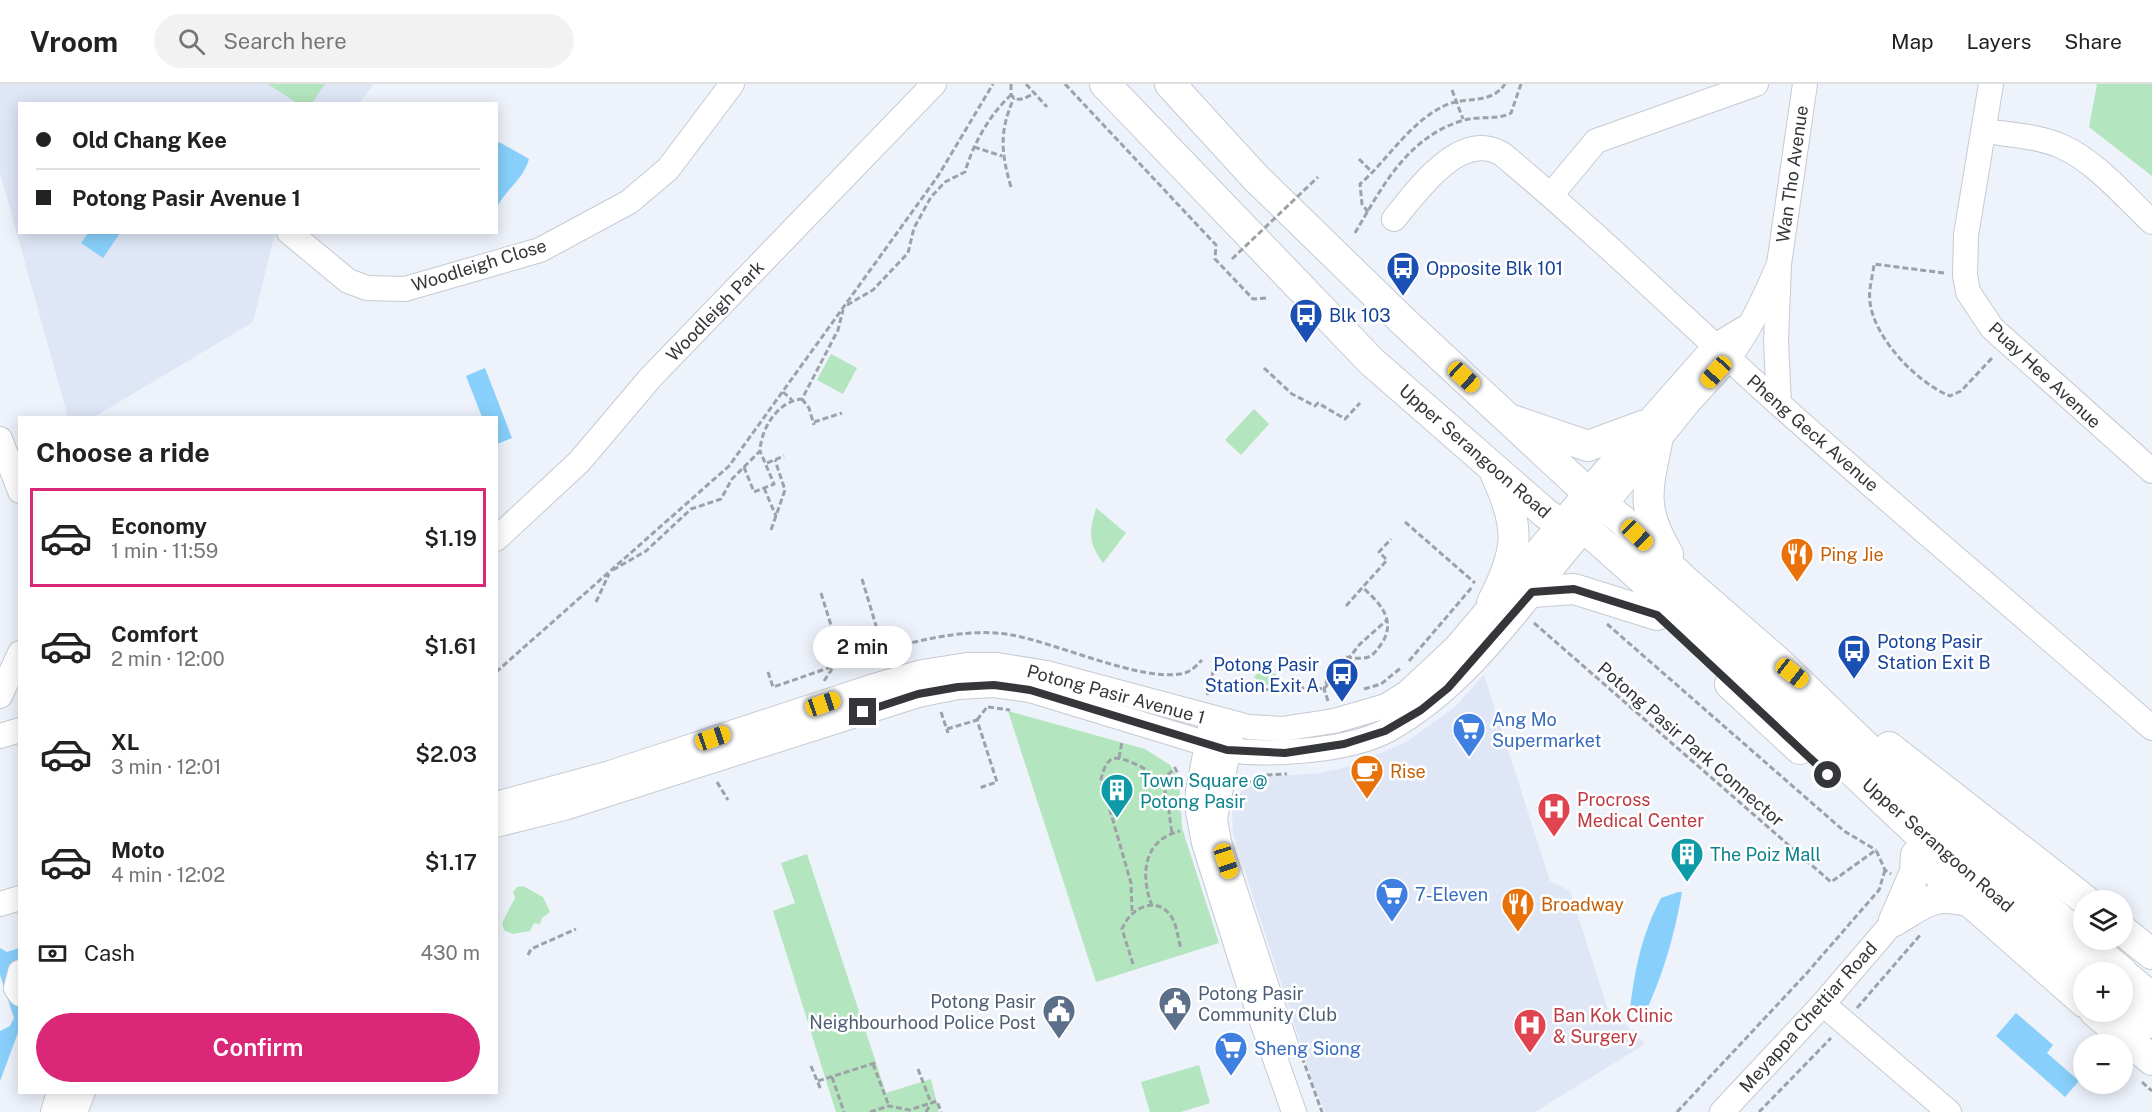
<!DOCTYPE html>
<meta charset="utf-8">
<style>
:root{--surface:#fff;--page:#f2f2f2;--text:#222;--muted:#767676;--line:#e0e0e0;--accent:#db2777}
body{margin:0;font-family:"Public Sans",sans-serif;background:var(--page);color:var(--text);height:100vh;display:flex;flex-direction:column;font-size:22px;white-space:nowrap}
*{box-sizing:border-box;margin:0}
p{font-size:20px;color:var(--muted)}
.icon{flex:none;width:33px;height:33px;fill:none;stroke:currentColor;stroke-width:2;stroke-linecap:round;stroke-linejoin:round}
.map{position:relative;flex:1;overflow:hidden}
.drawer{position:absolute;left:18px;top:332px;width:480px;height:678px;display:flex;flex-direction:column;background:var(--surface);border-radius:0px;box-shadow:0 3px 15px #0003}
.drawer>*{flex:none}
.banner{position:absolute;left:18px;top:18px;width:480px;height:132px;border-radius:0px;box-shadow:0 3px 15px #0003;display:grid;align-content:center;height:132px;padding:0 18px;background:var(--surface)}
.tools{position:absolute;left:2073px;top:806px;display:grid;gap:12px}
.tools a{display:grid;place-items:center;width:60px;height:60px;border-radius:50%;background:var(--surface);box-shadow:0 3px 15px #0003;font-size:30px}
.end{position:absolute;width:27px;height:27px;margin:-14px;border:8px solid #34363a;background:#fff;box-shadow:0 0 0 3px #fff}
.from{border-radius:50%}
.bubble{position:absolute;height:42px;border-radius:21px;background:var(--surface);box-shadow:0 3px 15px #0003;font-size:20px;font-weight:600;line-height:42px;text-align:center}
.car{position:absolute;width:18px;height:36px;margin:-18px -9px;border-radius:8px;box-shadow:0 0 4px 2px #0007;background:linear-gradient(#f5c518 24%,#345 0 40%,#f5c518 0 76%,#345 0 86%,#f5c518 0)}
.banner b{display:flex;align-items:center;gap:21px;height:57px;font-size:22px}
.banner b+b{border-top:2px solid var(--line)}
.banner i{width:15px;height:15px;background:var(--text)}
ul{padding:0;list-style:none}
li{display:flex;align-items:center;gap:18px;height:99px;margin:0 12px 9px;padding:0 6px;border:3px solid transparent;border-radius:0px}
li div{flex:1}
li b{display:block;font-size:22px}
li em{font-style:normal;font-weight:600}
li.active{border-color:var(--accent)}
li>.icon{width:54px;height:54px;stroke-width:1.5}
h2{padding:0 18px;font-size:27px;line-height:72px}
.pay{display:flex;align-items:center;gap:15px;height:66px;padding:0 18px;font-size:22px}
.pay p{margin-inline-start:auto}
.button{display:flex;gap:12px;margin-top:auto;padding:12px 18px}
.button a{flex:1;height:69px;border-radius:36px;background:var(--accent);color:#fff;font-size:24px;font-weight:600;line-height:69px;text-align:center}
header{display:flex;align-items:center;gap:36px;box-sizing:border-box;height:84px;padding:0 30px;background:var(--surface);border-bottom:2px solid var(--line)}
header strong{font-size:28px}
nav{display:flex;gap:33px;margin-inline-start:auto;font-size:21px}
.search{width:420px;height:54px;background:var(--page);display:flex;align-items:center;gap:15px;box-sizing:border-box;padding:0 21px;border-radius:33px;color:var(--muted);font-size:22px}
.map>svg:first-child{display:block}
.built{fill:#dfe6f6}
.green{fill:#b3e5be}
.water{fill:#88d0fb}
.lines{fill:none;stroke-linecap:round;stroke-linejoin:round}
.minor-casing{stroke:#c5cad3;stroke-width:26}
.major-casing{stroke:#c5cad3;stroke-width:32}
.path{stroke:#9da1a8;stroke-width:3;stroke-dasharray:6 3;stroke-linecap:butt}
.minor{stroke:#fff;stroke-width:24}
.major{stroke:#fff;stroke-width:30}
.path-bridge{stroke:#9da1a8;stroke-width:3;stroke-dasharray:6 3;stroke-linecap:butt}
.route{stroke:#34363a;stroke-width:8}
.labels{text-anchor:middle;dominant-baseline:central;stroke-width:5;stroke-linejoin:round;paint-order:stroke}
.street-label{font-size:18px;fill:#34363a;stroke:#fff}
.transit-label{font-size:18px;fill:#164399;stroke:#fff;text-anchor:start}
.food-label{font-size:18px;fill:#c56008;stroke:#fff;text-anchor:start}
.shop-label{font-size:18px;fill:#366cbe;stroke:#fff;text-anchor:start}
.culture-label{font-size:18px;fill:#0d838f;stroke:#fff;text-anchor:start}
.health-label{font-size:18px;fill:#be3a42;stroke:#fff;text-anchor:start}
.service-label{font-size:18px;fill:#4e5e75;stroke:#fff;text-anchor:start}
</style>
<header>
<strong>Vroom</strong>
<div class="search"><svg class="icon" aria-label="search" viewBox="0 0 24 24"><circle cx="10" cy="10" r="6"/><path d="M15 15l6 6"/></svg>Search here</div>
<nav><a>Map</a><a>Layers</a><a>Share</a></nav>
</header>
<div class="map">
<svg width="2152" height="1028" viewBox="0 0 2152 1028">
<rect width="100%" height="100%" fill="#edf2fb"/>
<g class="built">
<path d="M0 0H373L360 19 20 20V148L275 149 253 238 94 333H68L0 89Z"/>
<path d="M1484 591 1550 797 1570 807 1607 923 1645 960 1535 1028H1325L1312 995 1233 750 1232 724 1241 708 1266 693 1321 689 1351 682 1406 658 1455 623Z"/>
</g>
<g class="green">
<path d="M268 0H325L312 19H297Z"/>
<path d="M2097 0H2152V92L2089 43Z"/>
<path d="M831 270 857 284 843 310 817 296Z"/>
<path d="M1254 325 1269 340 1241 371 1225 356Z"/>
<path d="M1096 424 1126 449 1103 479C1088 458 1089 449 1096 424Z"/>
<path d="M1265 581 1283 597C1271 604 1264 602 1254 593Z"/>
<path d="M1008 627 1145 665 1170 681 1179 696 1182 744 1219 859 1096 898Z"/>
<path d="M807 770 886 1009 931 995 939 1028H836L773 827 795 819 781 779Z"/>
<path d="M523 802 543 813 550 828 542 834 540 840 534 839 530 847 513 850 504 846 502 839 515 814 513 808 517 803Z"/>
<path d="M1199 981 1210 1019 1181 1028H1150L1141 998Z"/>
</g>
<g class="water">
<path d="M499 58 529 75C523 96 507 104 497 123L496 62Z"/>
<path d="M88 149V148L120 149 103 174 81 159Z"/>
<path d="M485 284 512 354 497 360 496 333H482L466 292Z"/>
<path d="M1678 808H1682C1674 854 1662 894 1642 936L1630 924C1635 884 1642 850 1661 814Z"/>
<path d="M0 864 7 868 19 864V946L0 997V947L10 942 14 934 0 891Z"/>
<path d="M2016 929 2053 961 2047 969 2079 997 2065 1013 1996 952Z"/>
</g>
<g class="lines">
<g class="minor-casing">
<g id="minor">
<path d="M1991 0 1966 151 1965 191 1968 208 1992 244 2152 387"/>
<path d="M1985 47C2011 51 2039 52 2063 63 2096 78 2125 113 2152 138"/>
<path d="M1551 111 1596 57 1756 0"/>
<path d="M1394 135C1417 107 1460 45 1502 70 1597 149 1685 236 1778 319 1901 429 2028 535 2152 644"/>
<path d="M289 148 348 197 367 204 405 205 540 166 629 118 668 85 732 0"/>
<path d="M1779 320 1776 257 1779 180 1805 0"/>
<path d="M0 355 20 407"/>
<path d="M496 455 579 378 651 293 934 0"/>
<path d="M0 612 20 569"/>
<path d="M1210 645 1198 707V727L1204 759 1246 892 1294 1028"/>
<path d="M1231 651 1215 735 1219 758 1286 961"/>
<path d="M0 652 20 646"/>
<path d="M496 720 610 689 874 602 922 588 967 581H997L1047 589 1249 643 1282 645 1334 637 1386 622 1408 608 1456 563 1604 388 1715 262 1745 244"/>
<path d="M496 741 564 724 918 611 958 603 994 601 1030 606 1227 666C1271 672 1349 667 1388 646 1468 602 1520 521 1578 453 1614 410 1650 367 1685 323 1698 307 1714 292 1727 276 1749 248 1765 213 1779 180"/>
<path d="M0 820 20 814"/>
<path d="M20 888 16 904 20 910"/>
<path d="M1823 920 1949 1028"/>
<path d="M53 1028 59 1008"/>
<path d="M75 1028 83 1008"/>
<path d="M1722 1028 1823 920 1894 837"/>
</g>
</g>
<g class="major-casing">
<g id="major">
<path d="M1105 0 1372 278 1545 429 1560 440 1585 445 1602 459 1776 615 1916 747 2089 888"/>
<path d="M1170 0 1255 93 1403 237 1587 408 1622 436 1684 496 1777 577 1935 729 2122 888"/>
<path d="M1515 337 1588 362 1642 342"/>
<path d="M1657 358C1647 407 1641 425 1668 470"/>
<path d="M1532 508 1574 505 1657 531"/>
<path d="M1492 519C1519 467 1521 444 1496 391"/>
<path d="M1730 600 1800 665"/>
<path d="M1889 663 2085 816"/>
<path d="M1927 780 2084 918"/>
<path d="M1894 837C1924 820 1932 808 1967 817"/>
<path d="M1894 837 1915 788 1916 771"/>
<path d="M2122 846 2152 870"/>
<path d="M2122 889 2152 914"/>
<path d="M2122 915 2152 939"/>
<path d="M2094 927 2152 976"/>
</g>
</g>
<g class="path">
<path d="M1011 0V11C1018 19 1026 14 1034 9"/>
<path d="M1026 0 1047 23"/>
<path d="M1065 0 1216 161 1215 175 1253 215 1267 214"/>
<path d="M1452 6 1463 35"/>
<path d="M974 63 1002 72"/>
<path d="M1359 75 1373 89"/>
<path d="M1011 103C1001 69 999 47 1014 14"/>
<path d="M1368 128 1362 120 1360 100C1389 75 1409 38 1446 21 1466 12 1491 21 1505 0"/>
<path d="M1355 149C1382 103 1407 54 1461 37 1478 31 1496 37 1511 29L1521 0"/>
<path d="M1944 189 1874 180C1873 192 1868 206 1870 218 1874 254 1917 299 1950 312L1961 307 1993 273"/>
<path d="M847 221 873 206 908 169 914 144 931 113 945 98 965 88C973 60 990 30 1011 11"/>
<path d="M1264 284 1292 310 1315 322 1318 319 1345 335 1360 319"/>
<path d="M783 308 792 316"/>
<path d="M802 315 809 324 814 341"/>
<path d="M814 338 842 329"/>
<path d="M767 379 784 372"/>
<path d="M744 383 754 408 774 400 760 367"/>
<path d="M764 404 776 432"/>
<path d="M1405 438 1475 499"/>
<path d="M771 446 785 406 775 376"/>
<path d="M613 486 646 467 691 425 721 415 732 395 760 367C761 344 778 317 802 315L838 246 843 226"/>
<path d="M862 495 884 568"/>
<path d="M821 509 843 580"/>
<path d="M596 518 609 490"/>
<path d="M1346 522 1387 476 1379 468 1391 455"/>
<path d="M1534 539 1831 798 1876 766 1885 786 1891 790"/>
<path d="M1607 540 1844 747 1876 766"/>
<path d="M1409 577 1473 502"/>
<path d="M496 588 729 382 938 92 993 0"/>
<path d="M768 588 773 603C840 581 943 538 1012 551 1056 559 1140 597 1180 590 1190 589 1195 583 1202 576"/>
<path d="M1211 596 1230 605 1249 603 1285 608 1307 603 1324 605 1360 560 1387 536"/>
<path d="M824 597 832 585"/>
<path d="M1364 605 1381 600 1402 583"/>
<path d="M1207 611 1213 588"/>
<path d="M1328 617 1324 605 1333 580C1350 568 1348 576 1364 574 1373 573 1377 566 1382 559 1397 536 1379 518 1362 503"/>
<path d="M988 623 1010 626"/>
<path d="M941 628 948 649"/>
<path d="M977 636 987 623"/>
<path d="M947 645 977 636 997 698 982 703 984 706"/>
<path d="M1119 674 1122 657"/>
<path d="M1161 697 1175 684 1180 694"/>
<path d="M717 698 728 716"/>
<path d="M1242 702 1265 691 1287 690"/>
<path d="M1152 822C1140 791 1143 756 1180 747"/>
<path d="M1132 827 1131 799 1101 695C1103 688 1105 679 1112 675 1121 670 1156 689 1161 698 1169 712 1169 733 1172 749"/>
<path d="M528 871 531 865 576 845"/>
<path d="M1133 880 1122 845C1130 825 1155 810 1171 832 1177 841 1178 855 1181 865"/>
<path d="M1857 924 1921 850"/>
<path d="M1302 973 1322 1028"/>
<path d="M873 980 889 1022"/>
<path d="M811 982 821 1006"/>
<path d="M918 985 931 1019 937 1017 941 1028"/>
<path d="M832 993 844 1028"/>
<path d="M818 997 878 978"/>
<path d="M2142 998 2152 1007"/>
<path d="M870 1028 889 1022 909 1026 931 1019"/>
<path d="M926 1028 930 1021"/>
<path d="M1677 1028 1806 890 1879 806 1885 786"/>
<path d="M1759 1028 1831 954"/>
</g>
<use href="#minor" class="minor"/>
<use href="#major" class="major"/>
<path class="path-bridge" d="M1232 175 1318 93"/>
</g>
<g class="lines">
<path class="route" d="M863 628 918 610 958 603 994 601 1030 606 1227 666 1285 669 1344 660 1385 647 1421 626 1448 604 1532 508 1574 505 1657 531 1828 691"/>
</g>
<defs>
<g id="bus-pin" transform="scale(1.725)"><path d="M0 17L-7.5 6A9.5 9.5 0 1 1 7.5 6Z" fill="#1a4fb4" stroke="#fff"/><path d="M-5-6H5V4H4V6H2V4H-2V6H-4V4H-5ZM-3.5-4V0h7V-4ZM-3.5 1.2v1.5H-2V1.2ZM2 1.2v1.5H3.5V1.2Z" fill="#fff"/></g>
<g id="restaurant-pin" transform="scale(1.725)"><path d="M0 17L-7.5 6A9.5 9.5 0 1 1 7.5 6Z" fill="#e8710a" stroke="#fff"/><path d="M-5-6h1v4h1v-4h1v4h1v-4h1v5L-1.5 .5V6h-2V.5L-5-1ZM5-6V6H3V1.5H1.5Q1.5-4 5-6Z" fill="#fff"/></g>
<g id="supermarket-pin" transform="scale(1.725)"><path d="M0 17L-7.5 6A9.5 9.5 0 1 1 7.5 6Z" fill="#3f7fe0" stroke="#fff"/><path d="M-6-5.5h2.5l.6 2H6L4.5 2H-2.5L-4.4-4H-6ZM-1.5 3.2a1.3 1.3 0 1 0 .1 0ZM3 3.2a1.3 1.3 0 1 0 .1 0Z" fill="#fff"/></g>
<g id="cafe-pin" transform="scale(1.725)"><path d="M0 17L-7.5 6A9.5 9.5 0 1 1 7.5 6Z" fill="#e8710a" stroke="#fff"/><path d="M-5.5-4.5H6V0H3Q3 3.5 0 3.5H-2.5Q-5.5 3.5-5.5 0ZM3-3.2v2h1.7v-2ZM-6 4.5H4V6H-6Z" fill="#fff"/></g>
<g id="building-pin" transform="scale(1.725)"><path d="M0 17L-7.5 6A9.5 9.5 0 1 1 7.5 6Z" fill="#0f9aa8" stroke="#fff"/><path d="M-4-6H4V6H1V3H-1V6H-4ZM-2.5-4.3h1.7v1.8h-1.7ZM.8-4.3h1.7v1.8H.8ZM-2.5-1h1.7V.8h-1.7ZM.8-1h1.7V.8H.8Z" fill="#fff"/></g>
<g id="hospital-pin" transform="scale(1.725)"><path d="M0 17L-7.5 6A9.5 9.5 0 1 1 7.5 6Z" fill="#e0444e" stroke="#fff"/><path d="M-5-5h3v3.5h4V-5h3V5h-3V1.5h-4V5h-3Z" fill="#fff"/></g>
<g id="civic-pin" transform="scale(1.725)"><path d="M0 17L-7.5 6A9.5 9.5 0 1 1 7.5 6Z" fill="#5c6f8a" stroke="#fff"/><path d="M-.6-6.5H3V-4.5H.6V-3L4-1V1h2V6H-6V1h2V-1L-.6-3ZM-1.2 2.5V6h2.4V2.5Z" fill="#fff"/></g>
</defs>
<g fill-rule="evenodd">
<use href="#bus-pin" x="1403" y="184"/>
<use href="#bus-pin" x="1306" y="231"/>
<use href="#restaurant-pin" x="1797" y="470"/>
<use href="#bus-pin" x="1854" y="567"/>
<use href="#bus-pin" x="1342" y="590"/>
<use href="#supermarket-pin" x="1469" y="645"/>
<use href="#cafe-pin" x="1367" y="687"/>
<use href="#building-pin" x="1117" y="706"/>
<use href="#hospital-pin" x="1554" y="725"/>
<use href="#building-pin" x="1687" y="770"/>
<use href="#supermarket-pin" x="1392" y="810"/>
<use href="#restaurant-pin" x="1518" y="820"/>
<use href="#civic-pin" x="1175" y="919"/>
<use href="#civic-pin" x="1059" y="927"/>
<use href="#hospital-pin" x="1530" y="941"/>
<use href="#supermarket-pin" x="1231" y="964"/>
</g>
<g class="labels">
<g class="street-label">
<text transform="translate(1792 90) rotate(-82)">Wan Tho Avenue</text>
<text transform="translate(479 181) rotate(-17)">Woodleigh Close</text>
<text transform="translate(715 227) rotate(-46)">Woodleigh Park</text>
<text transform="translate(2045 291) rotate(43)">Puay Hee Avenue</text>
<text transform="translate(1813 349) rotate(41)">Pheng Geck Avenue</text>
<text transform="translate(1475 367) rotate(41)">Upper Serangoon Road</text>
<text transform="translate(1116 610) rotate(15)">Potong Pasir Avenue 1</text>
<text transform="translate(1691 660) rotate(41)">Potong Pasir Park Connector</text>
<text transform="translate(1938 761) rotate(41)">Upper Serangoon Road</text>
<text transform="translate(1808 933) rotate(-48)">Meyappa Chettiar Road</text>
</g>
<g class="transit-label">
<text x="1426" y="184">Opposite Blk 101</text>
<text x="1329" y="231">Blk 103</text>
<text x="1877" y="557">Potong Pasir<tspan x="1877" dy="21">Station Exit B</tspan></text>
<text x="1319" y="580" text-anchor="end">Potong Pasir<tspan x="1319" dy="21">Station Exit A</tspan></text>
</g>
<g class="food-label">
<text x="1820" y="470">Ping Jie</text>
<text x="1390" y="687">Rise</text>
<text x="1541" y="820">Broadway</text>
</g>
<g class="shop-label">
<text x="1492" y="635">Ang Mo<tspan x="1492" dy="21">Supermarket</tspan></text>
<text x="1415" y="810">7-Eleven</text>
<text x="1254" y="964">Sheng Siong</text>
</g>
<g class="culture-label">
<text x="1140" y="696">Town Square @<tspan x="1140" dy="21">Potong Pasir</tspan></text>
<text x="1710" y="770">The Poiz Mall</text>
</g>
<g class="health-label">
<text x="1577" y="715">Procross<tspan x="1577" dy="21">Medical Center</tspan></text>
<text x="1553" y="931">Ban Kok Clinic<tspan x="1553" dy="21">&amp; Surgery</tspan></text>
</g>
<g class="service-label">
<text x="1198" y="909">Potong Pasir<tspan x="1198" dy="21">Community Club</tspan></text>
<text x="1036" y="917" text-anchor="end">Potong Pasir<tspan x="1036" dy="21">Neighbourhood Police Post</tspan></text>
</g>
</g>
</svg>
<div class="tools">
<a><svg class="icon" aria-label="layers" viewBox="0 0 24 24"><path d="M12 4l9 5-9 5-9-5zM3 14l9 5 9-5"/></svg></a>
<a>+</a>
<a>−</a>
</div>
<i class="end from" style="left:1828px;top:691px"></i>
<i class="end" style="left:863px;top:628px"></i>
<div class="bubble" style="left:813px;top:542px;width:99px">2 min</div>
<i class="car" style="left:1716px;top:288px;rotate:222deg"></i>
<i class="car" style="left:1464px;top:293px;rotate:133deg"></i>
<i class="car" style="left:1637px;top:451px;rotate:134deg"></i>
<i class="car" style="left:1792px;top:589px;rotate:128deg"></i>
<i class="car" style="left:823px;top:620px;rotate:71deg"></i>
<i class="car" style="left:713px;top:654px;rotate:71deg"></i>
<i class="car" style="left:1226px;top:777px;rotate:162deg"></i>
<div class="banner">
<b><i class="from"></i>Old Chang Kee</b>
<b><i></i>Potong Pasir Avenue 1</b>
</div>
<section class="drawer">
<h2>Choose a ride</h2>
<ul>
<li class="active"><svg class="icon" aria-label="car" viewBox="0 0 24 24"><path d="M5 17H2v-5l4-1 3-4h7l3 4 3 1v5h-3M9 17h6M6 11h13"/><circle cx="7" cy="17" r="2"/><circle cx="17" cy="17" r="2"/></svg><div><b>Economy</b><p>1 min · 11:59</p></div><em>$1.19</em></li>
<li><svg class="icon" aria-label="car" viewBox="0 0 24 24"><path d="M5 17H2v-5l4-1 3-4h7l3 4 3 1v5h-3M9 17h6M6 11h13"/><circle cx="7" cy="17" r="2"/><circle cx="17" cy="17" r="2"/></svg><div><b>Comfort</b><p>2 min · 12:00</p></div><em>$1.61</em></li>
<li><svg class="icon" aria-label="car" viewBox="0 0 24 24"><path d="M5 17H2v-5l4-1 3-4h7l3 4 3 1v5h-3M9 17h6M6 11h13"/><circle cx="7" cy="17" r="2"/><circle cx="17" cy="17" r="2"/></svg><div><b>XL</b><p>3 min · 12:01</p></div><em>$2.03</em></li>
<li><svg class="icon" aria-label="car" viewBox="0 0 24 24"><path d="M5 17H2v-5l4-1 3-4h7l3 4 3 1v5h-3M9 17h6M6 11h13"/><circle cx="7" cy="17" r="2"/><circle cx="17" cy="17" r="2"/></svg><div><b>Moto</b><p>4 min · 12:02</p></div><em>$1.17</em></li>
</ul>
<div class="pay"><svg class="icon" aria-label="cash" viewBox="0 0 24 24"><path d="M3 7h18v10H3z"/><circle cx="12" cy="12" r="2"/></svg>Cash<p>430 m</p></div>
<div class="button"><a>Confirm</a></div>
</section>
</div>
